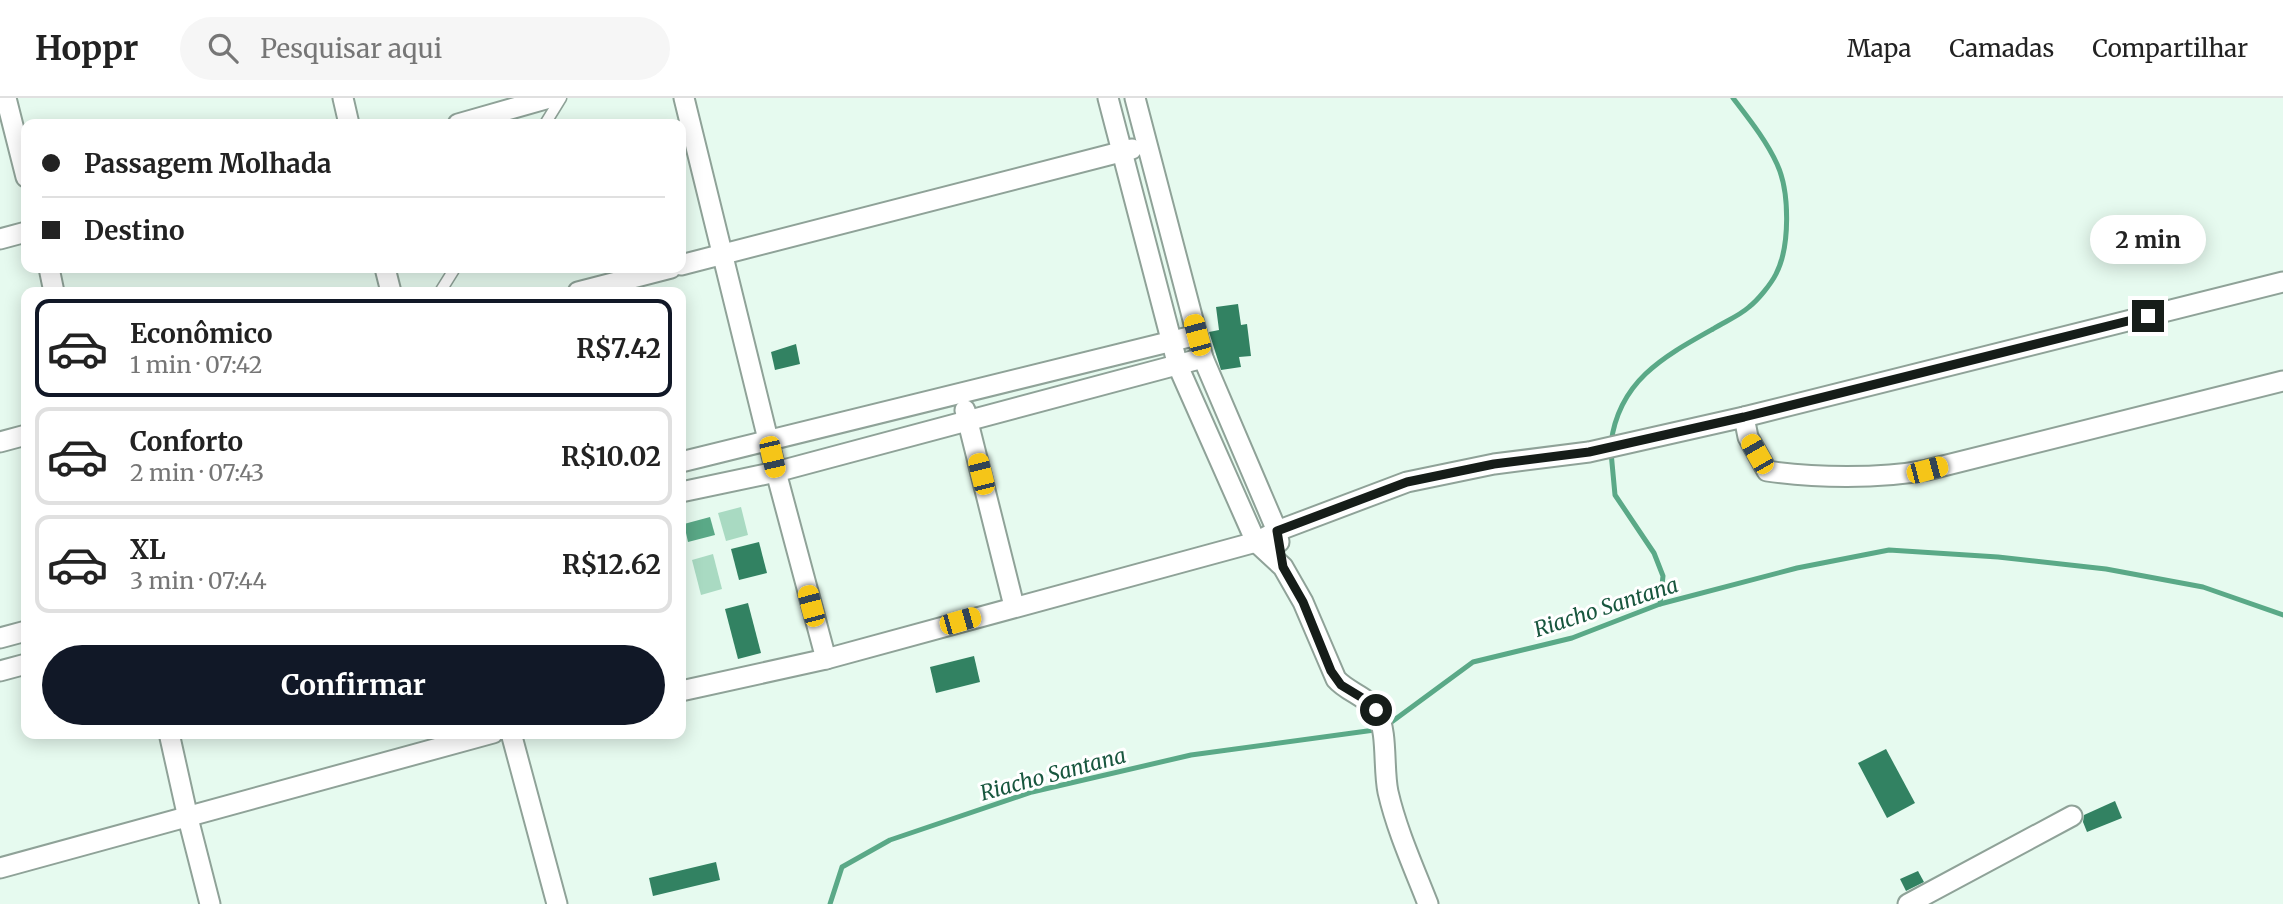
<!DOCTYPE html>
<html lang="pt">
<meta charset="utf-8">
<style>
:root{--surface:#fff;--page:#f6f6f6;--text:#222;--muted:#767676;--line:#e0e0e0;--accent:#111827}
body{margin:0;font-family:Merriweather,serif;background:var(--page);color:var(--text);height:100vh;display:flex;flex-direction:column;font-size:26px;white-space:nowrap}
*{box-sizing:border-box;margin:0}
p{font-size:23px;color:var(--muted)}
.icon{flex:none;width:38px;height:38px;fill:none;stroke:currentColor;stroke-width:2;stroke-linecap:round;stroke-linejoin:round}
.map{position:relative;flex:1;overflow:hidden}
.drawer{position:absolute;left:21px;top:189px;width:665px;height:452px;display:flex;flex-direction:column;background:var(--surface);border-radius:14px;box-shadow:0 4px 18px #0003}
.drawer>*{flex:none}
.banner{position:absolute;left:21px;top:21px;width:665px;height:154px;border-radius:14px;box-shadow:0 4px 18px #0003;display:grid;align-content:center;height:154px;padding:0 21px;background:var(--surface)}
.end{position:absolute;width:32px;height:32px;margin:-16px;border:9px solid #161d19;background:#fff;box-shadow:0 0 0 4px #fff}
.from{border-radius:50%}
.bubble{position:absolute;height:49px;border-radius:24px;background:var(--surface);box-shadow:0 4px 18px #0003;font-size:23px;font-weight:700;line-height:49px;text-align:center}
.car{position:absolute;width:21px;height:42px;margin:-21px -10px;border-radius:9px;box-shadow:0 0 5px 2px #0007;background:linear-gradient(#f5c518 24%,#345 0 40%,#f5c518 0 76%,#345 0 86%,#f5c518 0)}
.banner b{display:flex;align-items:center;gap:24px;height:66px;font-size:26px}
.banner b+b{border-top:2px solid var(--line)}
.banner i{width:18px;height:18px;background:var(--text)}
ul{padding:12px 0 0;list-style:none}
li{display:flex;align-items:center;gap:21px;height:98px;margin:0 14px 10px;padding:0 7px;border:4px solid var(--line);border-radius:14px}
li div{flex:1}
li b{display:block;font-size:26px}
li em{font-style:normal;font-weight:700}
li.active{border-color:var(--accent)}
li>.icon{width:63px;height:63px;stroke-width:1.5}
.button{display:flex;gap:14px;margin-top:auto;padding:14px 21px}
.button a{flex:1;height:80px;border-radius:42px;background:var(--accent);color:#fff;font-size:28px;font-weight:700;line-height:80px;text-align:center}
header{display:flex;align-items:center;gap:42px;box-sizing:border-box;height:98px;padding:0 35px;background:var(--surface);border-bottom:2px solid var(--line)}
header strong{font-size:33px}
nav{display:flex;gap:38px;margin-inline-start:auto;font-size:24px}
.search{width:490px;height:63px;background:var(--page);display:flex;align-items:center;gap:18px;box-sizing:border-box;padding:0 24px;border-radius:38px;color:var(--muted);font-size:26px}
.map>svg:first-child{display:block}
.green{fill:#a9dac2}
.water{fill:#5aa987}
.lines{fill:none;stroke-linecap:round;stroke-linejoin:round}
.stream{stroke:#5aa987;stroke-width:5}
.building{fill:#328262}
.service-casing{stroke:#8fa298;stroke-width:13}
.minor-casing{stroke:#8fa298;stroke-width:23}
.service{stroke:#fff;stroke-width:10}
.minor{stroke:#fff;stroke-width:19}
.route{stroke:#161d19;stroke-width:9}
.labels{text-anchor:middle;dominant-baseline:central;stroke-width:6;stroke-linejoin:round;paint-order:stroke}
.water-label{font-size:21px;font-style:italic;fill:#18563e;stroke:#fff}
</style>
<header>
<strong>Hoppr</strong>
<div class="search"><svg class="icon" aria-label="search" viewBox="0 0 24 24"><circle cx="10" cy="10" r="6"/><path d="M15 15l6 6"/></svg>Pesquisar aqui</div>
<nav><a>Mapa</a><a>Camadas</a><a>Compartilhar</a></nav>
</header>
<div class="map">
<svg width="2283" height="806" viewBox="0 0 2283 806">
<rect width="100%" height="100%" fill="#e6faef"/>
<g class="green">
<path d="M741 409 748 437 726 443 718 415Z"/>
<path d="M713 456 722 491 701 497 692 462Z"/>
</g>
<path class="water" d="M710 419 715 437 688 444 684 426Z"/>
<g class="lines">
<g class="stream">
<path d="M1611 345C1619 283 1663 259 1713 231 1724 224 1739 218 1749 209 1758 202 1771 186 1776 176 1790 149 1790 94 1777 66 1766 42 1749 21 1733 0"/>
<path d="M1611 354 1615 397 1654 455 1663 478 1660 506"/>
<path d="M830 806 842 769 890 742 1032 694 1191 657 1382 631 1473 564 1572 540 1660 506 1797 470 1889 452 1998 459 2106 471 2203 489 2283 517"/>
</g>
</g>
<g class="building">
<path d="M1238 206 1241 227 1247 226 1251 258 1239 259 1241 269 1221 272 1209 234 1219 232 1216 209Z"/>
<path d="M796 246 800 266 775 272 771 254Z"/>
<path d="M759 444 767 475 739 482 731 451Z"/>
<path d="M748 505 761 555 738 561 725 511Z"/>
<path d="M974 558 980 584 936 595 930 569Z"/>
<path d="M1886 651 1915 705 1887 720 1858 665Z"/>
<path d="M2115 703 2122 720 2087 734 2083 724 2084 717Z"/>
<path d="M716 764 720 782 653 798 649 780Z"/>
<path d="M1918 773 1924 784 1906 793 1900 781Z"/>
</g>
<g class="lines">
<g class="service-casing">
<g id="service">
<path d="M545 26 561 0"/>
<path d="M440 194 455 170"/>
</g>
</g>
<g class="minor-casing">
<g id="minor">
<path d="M6 0 26 79"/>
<path d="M343 0 349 26"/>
<path d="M684 0 776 374 826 561"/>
<path d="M1108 0 1178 268 1256 444 1283 469 1303 504 1336 581C1347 594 1369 599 1377 614 1388 635 1383 670 1388 694 1397 733 1414 770 1428 806"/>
<path d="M1135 0 1203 260 1277 433 1279 444"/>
<path d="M458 26 549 0"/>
<path d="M0 141 26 134"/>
<path d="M681 167 1132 51"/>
<path d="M49 170 54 194"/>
<path d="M385 170 391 194"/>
<path d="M578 194 671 170"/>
<path d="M965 312 1014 508"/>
<path d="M1744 319 1748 339 1767 373C1814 380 1880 381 1927 372L2283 283"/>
<path d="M0 344 26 337"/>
<path d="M681 364 1197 237"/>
<path d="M681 394 776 374 1203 260"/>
<path d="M0 540 26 533"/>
<path d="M0 573 26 566"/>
<path d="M681 593 826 561 1256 444 1277 433 1407 384 1494 366 1589 354 1744 319 2283 184"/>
<path d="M169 635 188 720 210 806"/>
<path d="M511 635 557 806"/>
<path d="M0 770 493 635"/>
<path d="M1908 806 2072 718"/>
</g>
</g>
<use href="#service" class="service"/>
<use href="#minor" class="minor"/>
</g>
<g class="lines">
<path class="route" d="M1376 612 1369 604 1341 587 1331 573 1303 504 1283 469 1277 433 1407 384 1494 366 1589 354 1744 319 2148 218"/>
</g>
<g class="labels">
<g class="water-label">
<text transform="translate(1606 509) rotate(-18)">Riacho Santana</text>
<text transform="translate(1053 676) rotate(-15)">Riacho Santana</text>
</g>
</g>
</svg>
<i class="end from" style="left:1376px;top:612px"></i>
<i class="end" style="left:2148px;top:218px"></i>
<div class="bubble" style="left:2090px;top:117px;width:116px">2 min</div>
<i class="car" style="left:1197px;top:237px;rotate:345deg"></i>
<i class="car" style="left:1757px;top:356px;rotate:330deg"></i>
<i class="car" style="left:772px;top:359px;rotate:167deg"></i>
<i class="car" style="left:1927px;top:372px;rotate:75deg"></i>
<i class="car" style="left:981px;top:376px;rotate:346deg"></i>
<i class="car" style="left:811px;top:508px;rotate:345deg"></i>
<i class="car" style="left:960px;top:523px;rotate:74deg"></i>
<div class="banner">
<b><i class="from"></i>Passagem Molhada</b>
<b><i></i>Destino</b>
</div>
<section class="drawer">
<ul>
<li class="active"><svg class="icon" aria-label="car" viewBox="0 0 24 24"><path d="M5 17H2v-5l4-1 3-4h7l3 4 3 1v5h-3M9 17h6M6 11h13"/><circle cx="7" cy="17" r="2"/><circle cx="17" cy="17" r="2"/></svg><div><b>Econômico</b><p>1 min · 07:42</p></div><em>R$7.42</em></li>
<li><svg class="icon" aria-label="car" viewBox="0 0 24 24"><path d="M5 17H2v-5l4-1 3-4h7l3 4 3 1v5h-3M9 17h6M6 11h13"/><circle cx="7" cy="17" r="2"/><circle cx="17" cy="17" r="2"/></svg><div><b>Conforto</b><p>2 min · 07:43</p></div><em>R$10.02</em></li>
<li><svg class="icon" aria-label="car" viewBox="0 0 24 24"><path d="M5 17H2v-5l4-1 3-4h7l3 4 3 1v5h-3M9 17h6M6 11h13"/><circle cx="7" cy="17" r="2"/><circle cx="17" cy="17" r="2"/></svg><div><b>XL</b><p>3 min · 07:44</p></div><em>R$12.62</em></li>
</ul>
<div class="button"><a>Confirmar</a></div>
</section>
</div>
